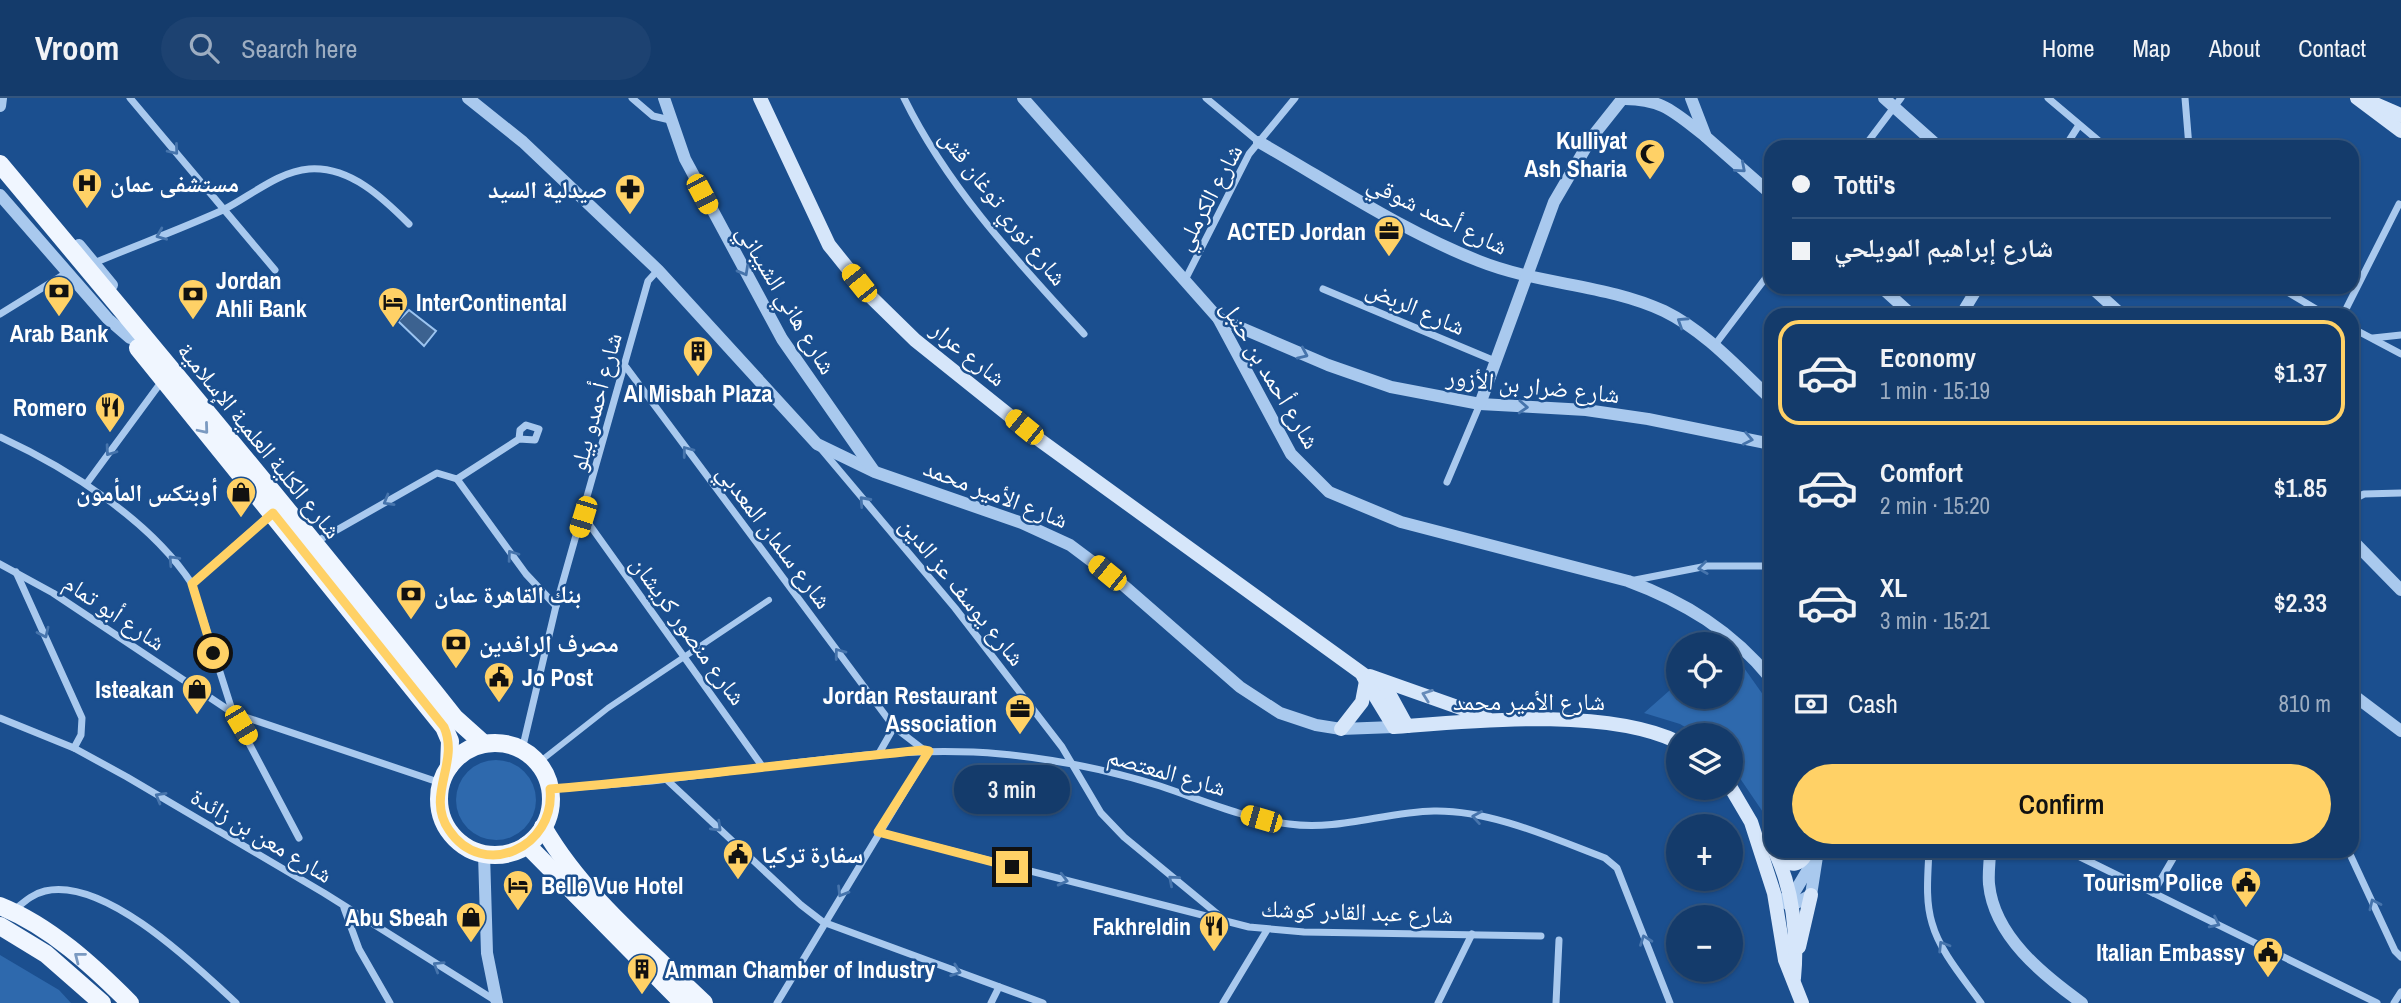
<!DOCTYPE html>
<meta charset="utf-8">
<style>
:root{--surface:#143b6b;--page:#1d4271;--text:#f1f3f6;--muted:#9dadc1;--line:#33557e;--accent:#ffd166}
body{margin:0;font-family:"Archivo Narrow","Noto Naskh Arabic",sans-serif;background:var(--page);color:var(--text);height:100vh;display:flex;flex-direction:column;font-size:26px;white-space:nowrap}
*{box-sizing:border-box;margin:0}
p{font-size:23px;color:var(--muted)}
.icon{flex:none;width:38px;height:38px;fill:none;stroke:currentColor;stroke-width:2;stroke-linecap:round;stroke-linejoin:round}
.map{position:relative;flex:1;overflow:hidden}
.sheet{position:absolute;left:1764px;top:210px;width:595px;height:550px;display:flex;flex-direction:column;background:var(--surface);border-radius:21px;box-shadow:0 2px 5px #0004,0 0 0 2px var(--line)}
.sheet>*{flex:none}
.guide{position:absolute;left:1764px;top:42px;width:595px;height:154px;border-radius:21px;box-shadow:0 2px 5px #0004,0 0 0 2px var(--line);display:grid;align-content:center;height:154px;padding:0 28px;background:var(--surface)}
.controls{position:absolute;left:1666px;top:534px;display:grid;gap:14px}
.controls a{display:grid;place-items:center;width:77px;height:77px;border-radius:50%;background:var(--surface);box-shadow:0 2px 5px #0004,0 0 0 2px var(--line);font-size:35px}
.end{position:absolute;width:32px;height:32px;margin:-16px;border:9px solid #ffd166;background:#111;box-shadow:0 0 0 4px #111}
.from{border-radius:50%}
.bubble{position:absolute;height:49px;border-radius:24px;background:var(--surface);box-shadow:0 2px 5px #0004,0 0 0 2px var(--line);font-size:23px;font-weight:600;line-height:49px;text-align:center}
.car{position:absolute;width:21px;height:42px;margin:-21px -10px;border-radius:9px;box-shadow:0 0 5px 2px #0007;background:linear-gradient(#f5c518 24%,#345 0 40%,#f5c518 0 76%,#345 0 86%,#f5c518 0)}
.guide b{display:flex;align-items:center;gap:24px;height:66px;font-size:26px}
.guide b+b{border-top:2px solid var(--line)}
.guide i{width:18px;height:18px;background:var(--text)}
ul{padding:12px 0 0;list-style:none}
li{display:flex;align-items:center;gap:21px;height:105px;margin:0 14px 10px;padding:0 14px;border:4px solid transparent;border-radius:21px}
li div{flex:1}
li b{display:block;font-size:26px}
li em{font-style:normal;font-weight:600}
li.active{border-color:var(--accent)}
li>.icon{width:63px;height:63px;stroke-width:1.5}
.pay{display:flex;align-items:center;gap:18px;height:77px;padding:0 28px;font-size:26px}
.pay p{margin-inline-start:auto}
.cta{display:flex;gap:14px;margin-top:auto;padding:14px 28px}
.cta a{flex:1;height:80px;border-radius:42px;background:var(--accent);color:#111;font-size:28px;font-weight:600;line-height:80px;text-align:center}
header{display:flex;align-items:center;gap:42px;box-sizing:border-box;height:98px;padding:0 35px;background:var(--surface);border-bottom:2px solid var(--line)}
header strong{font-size:33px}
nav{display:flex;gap:38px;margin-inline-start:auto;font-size:24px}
.search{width:490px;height:63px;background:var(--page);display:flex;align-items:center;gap:18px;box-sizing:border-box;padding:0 24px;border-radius:38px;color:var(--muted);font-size:26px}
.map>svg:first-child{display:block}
.green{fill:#2e69ad}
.water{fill:#3c6290;stroke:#9cc4f0;stroke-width:2}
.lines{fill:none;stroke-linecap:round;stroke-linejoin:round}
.pedestrian{stroke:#a9c9ee;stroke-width:6}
.minor{stroke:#a9c9ee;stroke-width:7}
.tertiary{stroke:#a9c9ee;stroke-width:12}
.secondary{stroke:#d6e6fa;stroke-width:14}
.primary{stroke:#f0f6ff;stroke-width:18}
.oneway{stroke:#4674ac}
.oneway2{stroke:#7b9ac1}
.oneway3{stroke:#668bba}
.route{stroke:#ffd166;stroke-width:9}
.labels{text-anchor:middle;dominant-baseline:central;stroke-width:5;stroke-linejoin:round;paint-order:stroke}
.poi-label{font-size:24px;font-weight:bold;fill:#fff;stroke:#1b4f8f;text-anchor:end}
.street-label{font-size:24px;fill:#fff;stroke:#1b4f8f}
</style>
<header>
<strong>Vroom</strong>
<div class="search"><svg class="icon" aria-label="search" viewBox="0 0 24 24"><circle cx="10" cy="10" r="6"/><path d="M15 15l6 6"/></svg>Search here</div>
<nav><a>Home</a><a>Map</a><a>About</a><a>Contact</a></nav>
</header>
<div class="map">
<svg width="2401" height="905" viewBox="0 0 2401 905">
<rect width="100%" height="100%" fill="#1b4f8f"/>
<g class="green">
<path d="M1731 559 1742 567 1771 608V726L1731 667V637H1698L1680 626 1644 615 1678 585V598H1731Z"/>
<circle cx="496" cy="702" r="40"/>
<path d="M0 857 59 892 71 905H0Z"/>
</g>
<path class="water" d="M409 212 436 233 424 248 398 223Z"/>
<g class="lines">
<path class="pedestrian" d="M538 665 608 610 769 502"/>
<g class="minor">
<path d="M130 0 275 172"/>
<path d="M632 0 653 18 670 22"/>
<path d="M904 0C948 90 1017 163 1084 236"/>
<path d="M1206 0 1259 44"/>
<path d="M2048 0 2106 49"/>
<path d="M2185 0 2189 49"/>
<path d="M1864 49 1901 0"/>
<path d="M2065 49 2079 27"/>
<path d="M94 165C137 147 181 131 223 112 249 99 279 73 309 71 350 68 383 100 409 126"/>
<path d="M1184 184 1249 56 1295 0"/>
<path d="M2279 189 2326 217"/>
<path d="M1323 191 1495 263"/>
<path d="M0 216 68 174"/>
<path d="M2343 217 2399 106"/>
<path d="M2352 230 2401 256"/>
<path d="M2373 240 2401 237"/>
<path d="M1714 248 1771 173"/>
<path d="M626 269 894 629 924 652"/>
<path d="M0 339C69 371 150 422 192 486L233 615 299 740"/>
<path d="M822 352 955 510 1062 649 1101 715 1124 739 1221 819"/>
<path d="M457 381 519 341 535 342 539 331 526 327 520 332 519 341"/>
<path d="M1447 384 1480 306"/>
<path d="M87 385 162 283"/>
<path d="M2352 402 2364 396 2401 395"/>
<path d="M584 419 762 668"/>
<path d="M314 445 437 375 457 381 526 476 556 508"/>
<path d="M0 466 53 495 233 615 441 685"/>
<path d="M16 474 82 620 81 637 74 650"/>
<path d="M1630 483 1707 468H1771"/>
<path d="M192 486 272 415"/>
<path d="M0 620 74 650 127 679 324 795 496 903"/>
<path d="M522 652 556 508 648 183 658 172"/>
<path d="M878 657 894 629"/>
<path d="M667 682 801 807 823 824 1043 905"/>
<path d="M550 691C589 688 629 686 668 681 779 669 890 646 1001 656 1054 661 1109 672 1160 688 1202 702 1245 721 1289 726 1338 733 1385 714 1434 713 1491 712 1552 740 1605 760L1617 770 1670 905"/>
<path d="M878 734 1249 829 1304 834 1541 838"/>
<path d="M1929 752C1928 776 1925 802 1932 825 1940 854 1964 881 1981 905"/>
<path d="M2066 752 2377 905"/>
<path d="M2348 752 2395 853 2401 859"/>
<path d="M2153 795 2178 752"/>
<path d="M344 810 359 851 390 905"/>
<path d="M13 813C23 805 32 796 45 793 105 779 195 867 236 905"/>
<path d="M777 905 929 653"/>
<path d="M991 905 999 889"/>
<path d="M1223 905 1267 832"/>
<path d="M1438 905 1472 836"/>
<path d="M1556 905 1559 842"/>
<path d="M2394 905 2401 894"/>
</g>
<g class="tertiary">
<path d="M468 0 523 44 658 172 817 346 875 374 1022 425 1070 447 1122 486 1240 589 1280 615 1316 627 1341 631 1394 629"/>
<path d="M664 0 685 61 782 241 874 373"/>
<path d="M1023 0 1218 220 1291 356 1329 394 1401 424 1628 483C1685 504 1732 533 1771 581"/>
<path d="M1691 0 1706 39 1771 96"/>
<path d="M1884 0 1939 49"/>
<path d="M1622 1C1662 0 1675 15 1705 38"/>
<path d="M0 8 1 0"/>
<path d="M1259 44C1331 85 1402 133 1479 163 1539 187 1606 186 1664 213 1705 233 1738 270 1771 301"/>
<path d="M0 97 108 221 130 240"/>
<path d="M79 147 112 187"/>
<path d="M1881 189 1912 217"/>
<path d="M2091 189 2122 217"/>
<path d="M1961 217 1978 189"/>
<path d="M1218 220 1328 267 1391 289 1480 306 1586 312 1648 321 1771 346"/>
<path d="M1480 306 1554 104 1592 39 1623 0"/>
<path d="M2352 442 2401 492"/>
<path d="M2352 596 2401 633"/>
<path d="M1990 752C1990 763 1988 775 1989 786 1994 838 2043 877 2082 905"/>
<path d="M484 756 487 855 497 905"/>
<path d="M1776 799 1791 808 1811 797 1818 752"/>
<path d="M1788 805 1816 758"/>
</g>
<g class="secondary">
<path d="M760 0 829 147 870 198 915 242 1041 343 1378 587 1390 597 1407 628"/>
<path d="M2357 0 2401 33"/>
<path d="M2373 5 2401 17"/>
<path d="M1363 578 1394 629C1473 623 1606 609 1678 644"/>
<path d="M1370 578 1486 619"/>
<path d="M1341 631 1362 604 1366 583"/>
<path d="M1731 690 1751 724 1774 795 1785 862 1802 905"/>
<path d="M1774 752C1793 790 1798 838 1794 880"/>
<path d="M1779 756C1790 771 1801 768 1808 752"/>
<path d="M1799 849 1811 797"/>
</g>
<g class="primary">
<path d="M0 66C153 249 306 432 455 620L484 646"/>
<path d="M138 250 444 629 450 643 449 669"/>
<circle cx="495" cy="701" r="56"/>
<path d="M543 729C582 797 648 851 704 905"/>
<path d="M527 747 683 905"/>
<path d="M0 808C50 828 93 868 130 905"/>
<path d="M0 828 46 856 102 905"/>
</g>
</g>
<defs><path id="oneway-chevron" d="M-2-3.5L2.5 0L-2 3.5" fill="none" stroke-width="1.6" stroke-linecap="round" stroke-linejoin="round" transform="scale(1.75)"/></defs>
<g class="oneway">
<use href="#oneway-chevron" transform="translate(174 52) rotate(50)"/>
<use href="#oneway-chevron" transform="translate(1741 70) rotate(41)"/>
<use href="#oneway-chevron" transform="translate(161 137) rotate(157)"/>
<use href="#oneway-chevron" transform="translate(744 173) rotate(61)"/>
<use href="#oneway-chevron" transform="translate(1682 224) rotate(-147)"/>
<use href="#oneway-chevron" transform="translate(1303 256) rotate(24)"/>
<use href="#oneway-chevron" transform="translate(1523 309) rotate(3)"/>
<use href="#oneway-chevron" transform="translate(1748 341) rotate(11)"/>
<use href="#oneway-chevron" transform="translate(110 353) rotate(126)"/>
<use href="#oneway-chevron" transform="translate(687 353) rotate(-127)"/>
<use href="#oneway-chevron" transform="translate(388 403) rotate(150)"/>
<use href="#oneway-chevron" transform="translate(864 403) rotate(-132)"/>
<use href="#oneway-chevron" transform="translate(512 457) rotate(-126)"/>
<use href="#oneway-chevron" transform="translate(173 462) rotate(-133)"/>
<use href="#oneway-chevron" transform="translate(1703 470) rotate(173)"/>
<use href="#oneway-chevron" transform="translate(44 535) rotate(65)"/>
<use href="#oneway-chevron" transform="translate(839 555) rotate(-127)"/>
<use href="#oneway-chevron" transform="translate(160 699) rotate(-150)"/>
<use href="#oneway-chevron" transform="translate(1477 719) rotate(-170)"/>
<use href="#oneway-chevron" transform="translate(717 729) rotate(44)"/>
<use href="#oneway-chevron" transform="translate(1063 782) rotate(14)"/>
<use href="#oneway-chevron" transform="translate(1173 782) rotate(-139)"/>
<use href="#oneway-chevron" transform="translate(842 794) rotate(121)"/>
<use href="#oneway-chevron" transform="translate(2374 806) rotate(-115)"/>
<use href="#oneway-chevron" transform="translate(2215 825) rotate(26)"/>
<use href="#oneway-chevron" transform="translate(1645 842) rotate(-110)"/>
<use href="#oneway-chevron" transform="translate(1943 848) rotate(-122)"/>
<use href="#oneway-chevron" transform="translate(438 868) rotate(-148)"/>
<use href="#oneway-chevron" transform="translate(956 873) rotate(20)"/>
</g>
<g class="oneway2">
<use href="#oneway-chevron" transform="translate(204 331) rotate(50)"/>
<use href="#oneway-chevron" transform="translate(79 859) rotate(-142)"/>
</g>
<use class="oneway3" href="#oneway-chevron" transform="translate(1427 597) rotate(-160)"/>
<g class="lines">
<path class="route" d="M213 555 192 486 273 415 444 629C460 665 425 697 449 732 483 783 556 749 550 691 675 681 799 664 924 652L929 653 878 734 1012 769"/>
</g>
<defs>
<g id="mosque-pin" transform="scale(1.575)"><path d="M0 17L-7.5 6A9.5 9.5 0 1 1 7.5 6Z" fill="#ffd166" stroke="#1b4f8f"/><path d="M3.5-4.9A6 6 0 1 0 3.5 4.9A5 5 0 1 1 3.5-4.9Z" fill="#111"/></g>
<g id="hospital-pin" transform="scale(1.575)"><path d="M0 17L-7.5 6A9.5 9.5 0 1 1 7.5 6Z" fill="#ffd166" stroke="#1b4f8f"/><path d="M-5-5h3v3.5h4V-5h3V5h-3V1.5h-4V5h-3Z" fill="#111"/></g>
<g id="pharmacy-pin" transform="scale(1.575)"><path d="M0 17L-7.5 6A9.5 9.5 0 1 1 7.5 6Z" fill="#ffd166" stroke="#1b4f8f"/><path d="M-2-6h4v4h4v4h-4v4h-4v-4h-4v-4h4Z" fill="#111"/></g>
<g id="office-pin" transform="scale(1.575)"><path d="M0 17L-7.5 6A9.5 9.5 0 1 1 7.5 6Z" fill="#ffd166" stroke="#1b4f8f"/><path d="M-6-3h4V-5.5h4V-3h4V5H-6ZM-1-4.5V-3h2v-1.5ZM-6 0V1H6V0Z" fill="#111"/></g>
<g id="bank-pin" transform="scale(1.575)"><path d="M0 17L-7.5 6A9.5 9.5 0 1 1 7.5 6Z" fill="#ffd166" stroke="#1b4f8f"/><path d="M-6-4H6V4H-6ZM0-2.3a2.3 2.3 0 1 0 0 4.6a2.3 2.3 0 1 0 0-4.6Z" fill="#111"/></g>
<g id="hotel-pin" transform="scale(1.575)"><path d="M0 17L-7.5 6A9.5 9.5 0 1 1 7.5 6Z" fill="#ffd166" stroke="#1b4f8f"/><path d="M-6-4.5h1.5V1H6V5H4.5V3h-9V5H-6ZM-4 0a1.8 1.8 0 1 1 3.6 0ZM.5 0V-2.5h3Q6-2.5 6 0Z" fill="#111"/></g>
<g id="building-pin" transform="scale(1.575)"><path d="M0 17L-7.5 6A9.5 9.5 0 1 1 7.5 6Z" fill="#ffd166" stroke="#1b4f8f"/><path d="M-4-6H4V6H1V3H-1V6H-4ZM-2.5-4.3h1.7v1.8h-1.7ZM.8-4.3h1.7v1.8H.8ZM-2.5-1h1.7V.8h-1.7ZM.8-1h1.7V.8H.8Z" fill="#111"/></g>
<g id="restaurant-pin" transform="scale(1.575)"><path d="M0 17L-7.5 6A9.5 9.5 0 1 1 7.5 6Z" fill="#ffd166" stroke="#1b4f8f"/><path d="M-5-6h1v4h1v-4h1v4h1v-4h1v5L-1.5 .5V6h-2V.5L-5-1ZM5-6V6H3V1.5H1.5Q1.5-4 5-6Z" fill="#111"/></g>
<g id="shop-pin" transform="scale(1.575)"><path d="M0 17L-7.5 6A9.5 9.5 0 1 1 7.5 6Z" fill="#ffd166" stroke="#1b4f8f"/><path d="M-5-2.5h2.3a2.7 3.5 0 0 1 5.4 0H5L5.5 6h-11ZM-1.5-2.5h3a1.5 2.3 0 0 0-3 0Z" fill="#111"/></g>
<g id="civic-pin" transform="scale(1.575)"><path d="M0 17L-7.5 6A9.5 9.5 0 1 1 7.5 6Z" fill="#ffd166" stroke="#1b4f8f"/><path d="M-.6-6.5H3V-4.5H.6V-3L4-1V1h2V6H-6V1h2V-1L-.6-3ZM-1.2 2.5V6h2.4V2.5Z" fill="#111"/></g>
</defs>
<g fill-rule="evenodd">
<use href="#mosque-pin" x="1650" y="56"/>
<use href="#hospital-pin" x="87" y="85"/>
<use href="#pharmacy-pin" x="630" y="91"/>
<use href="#office-pin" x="1389" y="133"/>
<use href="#bank-pin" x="59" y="193"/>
<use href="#bank-pin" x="193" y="196"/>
<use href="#hotel-pin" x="393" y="204"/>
<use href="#building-pin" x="698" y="253"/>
<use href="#restaurant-pin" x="110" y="309"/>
<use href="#shop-pin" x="241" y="394"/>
<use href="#bank-pin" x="411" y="496"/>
<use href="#bank-pin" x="456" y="545"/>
<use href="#civic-pin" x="499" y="579"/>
<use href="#shop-pin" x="197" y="591"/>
<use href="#office-pin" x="1020" y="611"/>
<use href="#civic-pin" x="738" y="756"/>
<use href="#civic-pin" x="2246" y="784"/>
<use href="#hotel-pin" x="518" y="787"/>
<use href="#shop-pin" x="471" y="819"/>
<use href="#restaurant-pin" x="1214" y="828"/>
<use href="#civic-pin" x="2268" y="854"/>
<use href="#building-pin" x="642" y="871"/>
</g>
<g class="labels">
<g class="poi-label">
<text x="1627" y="42">Kulliyat<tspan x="1627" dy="28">Ash Sharia</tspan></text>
<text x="110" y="85" text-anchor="start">مستشفى عمان</text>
<text x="607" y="91">صيدلية السيد</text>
<text x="1366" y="133">ACTED Jordan</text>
<text x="216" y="182" text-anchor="start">Jordan<tspan x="216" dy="28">Ahli Bank</tspan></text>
<text x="416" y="204" text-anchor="start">InterContinental</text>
<text x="59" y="235" text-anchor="middle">Arab Bank</text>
<text x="698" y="295" text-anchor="middle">Al Misbah Plaza</text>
<text x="87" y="309">Romero</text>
<text x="218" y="394">أوبتكس المأمون</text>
<text x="434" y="496" text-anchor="start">بنك القاهرة عمان</text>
<text x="479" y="545" text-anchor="start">مصرف الرافدين</text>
<text x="522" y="579" text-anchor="start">Jo Post</text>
<text x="174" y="591">Isteakan</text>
<text x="997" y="597">Jordan Restaurant<tspan x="997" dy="28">Association</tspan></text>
<text x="761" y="756" text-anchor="start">سفارة تركيا</text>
<text x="2223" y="784">Tourism Police</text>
<text x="541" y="787" text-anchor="start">Belle Vue Hotel</text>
<text x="448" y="819">Abu Sbeah</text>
<text x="1191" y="828">Fakhreldin</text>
<text x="2245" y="854">Italian Embassy</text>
<text x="665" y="871" text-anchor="start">Amman Chamber of Industry</text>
</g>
<g class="street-label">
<text transform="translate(1208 99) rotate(-62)">شارع الكرملي</text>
<text transform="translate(1004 109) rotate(52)">شارع نوري توغان قش</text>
<text transform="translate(1438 116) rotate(26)">شارع أحمد شوقي</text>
<text transform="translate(787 201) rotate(59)">شارع هاني الشيباني</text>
<text transform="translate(1416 209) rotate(23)">شارع الربض</text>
<text transform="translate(969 255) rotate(39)">شارع عرار</text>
<text transform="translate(1271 276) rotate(59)">شارع أحمد بن حنبل</text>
<text transform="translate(1533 287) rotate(6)">شارع ضرار بن الأزور</text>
<text transform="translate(595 304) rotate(-75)">شارع أحمدو بيلو</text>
<text transform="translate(260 342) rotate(51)">شارع الكلية العلمية الإسلامية</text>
<text transform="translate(996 395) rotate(21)">شارع الأمير محمد</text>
<text transform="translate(775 438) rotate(53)">شارع سلمان المعدبي</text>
<text transform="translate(963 493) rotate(51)">شارع يوسف عز الدين</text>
<text transform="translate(115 514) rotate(34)">شارع أبو تمام</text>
<text transform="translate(689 532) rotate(54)">شارع منصور كريشان</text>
<text x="1529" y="603">شارع الأمير محمد</text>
<text transform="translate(1167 673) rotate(16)">شارع المعتصم</text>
<text transform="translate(262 737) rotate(31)">شارع معن بن زائدة</text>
<text transform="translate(1357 813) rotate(2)">شارع عبد القادر كوشك</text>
</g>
</g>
</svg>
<div class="controls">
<a><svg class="icon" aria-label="locate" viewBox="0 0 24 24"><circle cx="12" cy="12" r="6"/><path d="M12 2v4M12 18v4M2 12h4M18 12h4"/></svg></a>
<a><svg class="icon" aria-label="layers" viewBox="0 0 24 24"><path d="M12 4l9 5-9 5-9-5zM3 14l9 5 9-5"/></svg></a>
<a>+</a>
<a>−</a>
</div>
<i class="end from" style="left:213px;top:555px"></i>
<i class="end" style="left:1012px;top:769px"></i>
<div class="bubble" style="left:954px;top:667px;width:116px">3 min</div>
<i class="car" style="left:702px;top:96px;rotate:152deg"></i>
<i class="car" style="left:859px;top:185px;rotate:321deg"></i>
<i class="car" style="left:1024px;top:329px;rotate:309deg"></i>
<i class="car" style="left:583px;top:419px;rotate:197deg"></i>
<i class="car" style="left:1107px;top:475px;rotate:309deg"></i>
<i class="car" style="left:241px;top:627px;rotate:149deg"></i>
<i class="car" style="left:1261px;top:721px;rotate:286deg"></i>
<div class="guide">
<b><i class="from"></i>Totti's</b>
<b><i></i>شارع إبراهيم المويلحي</b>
</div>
<section class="sheet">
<ul>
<li class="active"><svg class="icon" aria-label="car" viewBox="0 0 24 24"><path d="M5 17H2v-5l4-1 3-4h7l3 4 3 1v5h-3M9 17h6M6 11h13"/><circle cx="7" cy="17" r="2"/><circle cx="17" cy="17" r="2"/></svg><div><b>Economy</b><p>1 min · 15:19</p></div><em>$1.37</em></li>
<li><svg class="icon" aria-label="car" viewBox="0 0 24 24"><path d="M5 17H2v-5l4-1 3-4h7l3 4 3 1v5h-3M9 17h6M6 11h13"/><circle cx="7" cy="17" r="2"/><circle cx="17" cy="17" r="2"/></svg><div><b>Comfort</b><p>2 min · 15:20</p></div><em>$1.85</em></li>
<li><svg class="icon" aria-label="car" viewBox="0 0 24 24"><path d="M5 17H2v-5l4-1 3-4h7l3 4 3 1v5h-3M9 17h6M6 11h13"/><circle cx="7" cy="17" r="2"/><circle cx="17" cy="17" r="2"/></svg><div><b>XL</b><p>3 min · 15:21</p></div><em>$2.33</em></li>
</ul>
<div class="pay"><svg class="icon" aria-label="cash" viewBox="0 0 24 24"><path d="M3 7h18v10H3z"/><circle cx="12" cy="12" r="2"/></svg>Cash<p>810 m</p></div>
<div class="cta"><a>Confirm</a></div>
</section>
</div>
